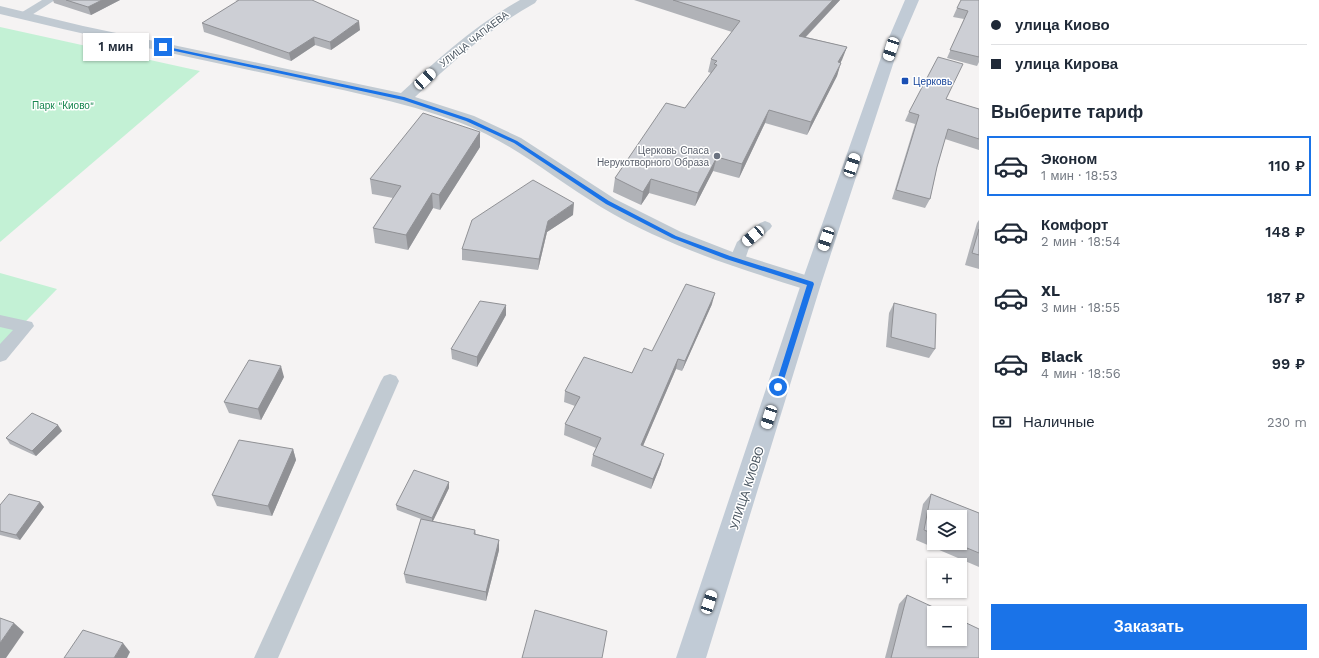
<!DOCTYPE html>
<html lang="ru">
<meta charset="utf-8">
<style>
:root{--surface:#fff;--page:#f2f2f3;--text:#1f2937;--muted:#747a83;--line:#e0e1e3;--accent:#1a73e8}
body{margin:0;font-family:"Work Sans",sans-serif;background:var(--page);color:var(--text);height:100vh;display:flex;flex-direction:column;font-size:15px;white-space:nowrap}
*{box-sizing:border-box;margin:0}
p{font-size:13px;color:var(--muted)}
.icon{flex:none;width:22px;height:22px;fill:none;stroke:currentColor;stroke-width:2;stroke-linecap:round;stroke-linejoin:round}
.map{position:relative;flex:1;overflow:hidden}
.sheet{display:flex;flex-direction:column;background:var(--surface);width:340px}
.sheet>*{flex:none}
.guide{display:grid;align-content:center;height:88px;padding:0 12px;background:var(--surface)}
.controls{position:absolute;left:927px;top:510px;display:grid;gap:8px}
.controls a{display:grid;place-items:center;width:40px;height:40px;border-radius:0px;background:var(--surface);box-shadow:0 1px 3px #0004;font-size:20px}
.end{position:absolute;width:18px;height:18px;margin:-9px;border:5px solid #1a73e8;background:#fff;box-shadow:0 0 0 2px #fff}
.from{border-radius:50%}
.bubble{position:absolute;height:28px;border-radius:0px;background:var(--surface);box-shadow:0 1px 3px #0004;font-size:13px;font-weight:600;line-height:28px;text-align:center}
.car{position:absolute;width:12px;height:24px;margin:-12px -6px;border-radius:5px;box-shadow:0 0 3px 1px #0007;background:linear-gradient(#fff 24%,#345 0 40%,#fff 0 76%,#345 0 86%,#fff 0)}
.guide b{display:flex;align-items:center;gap:14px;height:38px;font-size:15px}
.guide b+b{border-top:1px solid var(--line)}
.guide i{width:10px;height:10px;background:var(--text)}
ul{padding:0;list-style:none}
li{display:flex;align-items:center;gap:12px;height:60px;margin:0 8px 6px;padding:0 4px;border:2px solid transparent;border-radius:0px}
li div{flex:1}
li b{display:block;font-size:15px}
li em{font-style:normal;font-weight:600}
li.current{border-color:var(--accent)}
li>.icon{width:36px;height:36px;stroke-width:1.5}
h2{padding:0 12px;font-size:18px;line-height:48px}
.pay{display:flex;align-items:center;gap:10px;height:44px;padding:0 12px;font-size:15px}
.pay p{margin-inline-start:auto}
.primary-button{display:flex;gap:8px;margin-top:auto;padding:8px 12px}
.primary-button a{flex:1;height:46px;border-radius:0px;background:var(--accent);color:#fff;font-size:16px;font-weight:600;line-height:46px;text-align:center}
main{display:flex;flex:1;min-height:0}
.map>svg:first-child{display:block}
.green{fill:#c3f1d5}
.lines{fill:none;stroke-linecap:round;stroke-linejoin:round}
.service{fill:#c1cad2;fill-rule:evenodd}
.minor{fill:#c1cad2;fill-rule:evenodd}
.secondary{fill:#c1cbd6;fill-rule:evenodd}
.wall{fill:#b0b2b7;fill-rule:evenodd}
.shaded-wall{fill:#909195}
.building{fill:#cdcfd5;stroke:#909195}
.route{fill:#1a73e8}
.transit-dot{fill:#1a4fb4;stroke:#fff;stroke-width:1.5}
.worship-dot{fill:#6b7280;stroke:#fff;stroke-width:1.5}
.labels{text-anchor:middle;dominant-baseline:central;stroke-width:3;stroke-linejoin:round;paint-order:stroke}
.far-street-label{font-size:10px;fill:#4a5661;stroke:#fff}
.far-transit-label{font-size:10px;fill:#164399;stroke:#fff;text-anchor:start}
.far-park-label{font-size:10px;fill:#17864f;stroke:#fff}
.far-worship-label{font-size:10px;fill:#5b616d;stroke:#fff;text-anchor:end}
.street-label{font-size:12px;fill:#4a5661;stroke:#fff}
</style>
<main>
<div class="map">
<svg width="979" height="658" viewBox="0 0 979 658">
<rect width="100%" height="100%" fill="#f5f3f3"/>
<g class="green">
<path d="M0 27 200 71 0 242Z"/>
<path d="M0 273 57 289 0 348Z"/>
</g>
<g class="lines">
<g class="service">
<path d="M42 0H55L27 18H19L18 16 19 14Z"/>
<path d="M765 221 770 223 772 226 770 229 749 248 743 265 737 266 731 265 729 261 737 242 760 223Z"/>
<path d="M0 315 32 322 34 326 6 360 0 362V344L13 330 0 327Z"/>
<path d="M390 374 396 376 399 381 278 658H254L381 381 384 376Z"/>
</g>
<path class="minor" d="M520 0H537L535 3C490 28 452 62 415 97L474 116 521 138 615 199 681 232 735 253 818 279 821 284 818 289 811 291 804 289C734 267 664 245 601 207 554 179 512 142 461 123 400 100 336 89 273 75 182 56 91 36 0 14V6L83 26 401 93C438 59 475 25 520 0Z"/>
<path class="secondary" d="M905 0H919L898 49 821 284 706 658H676L801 284 884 49Z"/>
</g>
<g class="wall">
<path d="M53 0H120L91 15 54 3Z"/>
<path d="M235 0H312L360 30 331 50 315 45 291 61 204 32 202 23 238 1Z"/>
<path d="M634 0H840L806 37 847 47 840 63 837 76 807 135 765 123 739 178 713 171 695 206 649 193 641 205 613 192 615 178 685 108 711 73 708 72 711 59 732 32Z"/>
<path d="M979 0V62L977 66 947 58 964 19 953 17 957 8Z"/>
<path d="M946 99 979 109V150L945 139 937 167 930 199 925 208 892 199 915 124 905 121 909 112Z"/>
<path d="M480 132V147L440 210 433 208 408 250 375 243 373 228 393 198 372 194 370 179Z"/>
<path d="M573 215 547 232 538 270 462 260V249Z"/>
<path d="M979 220V269L965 265 977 223Z"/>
<path d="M894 303 935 349 929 358 886 347 889 313Z"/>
<path d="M712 304 682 371 676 369 643 446 661 464 651 489 591 466 593 455 596 448 564 435 565 424 575 406 564 402 565 391 632 373 652 351Z"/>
<path d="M506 305V315L477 367 452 359 451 349Z"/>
<path d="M284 377 261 420 229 413 224 402Z"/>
<path d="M62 431 36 456 10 444 6 438Z"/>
<path d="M293 449 296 460 272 516 217 506 212 495Z"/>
<path d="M449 482V488L433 521 475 530 476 534 499 540V550L486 601 406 583 404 574 421 519 397 510 396 505Z"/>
<path d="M931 494 979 513V567L916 540 923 504ZM934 517 960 543H934Z"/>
<path d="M40 502 44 507 20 540 0 535V505Z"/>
<path d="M907 595 979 658H885L899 604Z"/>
</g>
<g class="shaded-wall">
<path d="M102 0H120L91 15 88 7Z"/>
<path d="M833 0H840L795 48 799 36Z"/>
<path d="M359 21 360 30 331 50 330 42Z"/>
<path d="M314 37 315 45 291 61 289 53Z"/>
<path d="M847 47 842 60 834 75 838 62Z"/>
<path d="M841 63 837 76 807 135 811 122Z"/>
<path d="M769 110 765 123 739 178 742 164Z"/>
<path d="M480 132V147L440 210 439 195Z"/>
<path d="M717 157 713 171 695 206 698 193Z"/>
<path d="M651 179 649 193 641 205 643 192Z"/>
<path d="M432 193 433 208 408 250 406 235Z"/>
<path d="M574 203 573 215 547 232 538 270 539 259 548 221Z"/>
<path d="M715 293 712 304 682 371 685 361Z"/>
<path d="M506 305V315L477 367V357Z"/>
<path d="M678 359 676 369 639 455 641 445Z"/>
<path d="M281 366 284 377 261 420 258 409Z"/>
<path d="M58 425 62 431 36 456 32 451Z"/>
<path d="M293 449 296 460 272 516 268 506Z"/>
<path d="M664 454 661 464 651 489 653 479Z"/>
<path d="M449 482V488L432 523V518Z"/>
<path d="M40 502 44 507 20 540 16 535Z"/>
<path d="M499 540V550L486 601V592Z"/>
<path d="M14 623 24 632 6 658H0V643Z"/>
<path d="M123 643 130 652 127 658H114Z"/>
</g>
<g class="building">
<path d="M66 0H102L88 7Z"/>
<path d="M239 0H312L359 21 330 42 314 37 289 53 202 23Z"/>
<path d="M673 0H833L799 36 847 47 838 62 841 63 811 122 769 110 742 164 717 157 698 193 651 179 643 192 615 178 666 103 685 108 717 65 714 64 717 61 711 59 740 21Z"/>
<path d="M961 0H979V57L950 50 968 11 957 8Z"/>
<path d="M938 57 963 64 946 99 979 109V139L948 129 937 167 930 199 896 190 919 115 909 112Z"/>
<path d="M423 113 480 132 439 195 432 193 406 235 373 228 401 186 370 179Z"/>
<path d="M533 180 574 203 548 221 539 259 462 249 472 220Z"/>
<path d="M979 229V255L972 253Z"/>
<path d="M686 284 715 293 685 361 678 359 641 445 664 454 653 479 593 455 601 438 565 424 580 397 565 391 584 357 632 373 644 348 652 351Z"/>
<path d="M480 301 506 305 477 357 451 349Z"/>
<path d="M894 303 936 314 935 349 891 337Z"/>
<path d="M249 360 281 366 258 409 224 402Z"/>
<path d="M32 413 58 425 32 451 6 438Z"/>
<path d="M239 440 293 449 268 506 212 495Z"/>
<path d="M414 470 449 482 432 518 396 505Z"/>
<path d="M9 494 40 502 16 535 0 531V505Z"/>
<path d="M931 494 979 513V553L955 543H960V517H934V534L924 530Z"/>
<path d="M421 519 475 530 474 534 499 540 486 592 404 574Z"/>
<path d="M907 595 946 613H934V639H960V620L979 629V658H891Z"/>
<path d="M535 610 607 631 602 658H522Z"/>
<path d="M0 618 14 623 0 643Z"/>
<path d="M83 630 123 643 114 658H64Z"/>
</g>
<path class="route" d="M163 46 404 97 470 119 517 141 609 201 676 236 730 256 813 282 814 284 781 389 778 390 775 387 807 285 726 259 672 238 606 204 514 143 466 121 403 100 161 48Z"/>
<rect class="transit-dot" x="901" y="77" width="8" height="8" rx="2"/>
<circle class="worship-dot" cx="717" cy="156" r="4"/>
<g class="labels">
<g class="far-street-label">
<text transform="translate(474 39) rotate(-38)">УЛИЦА ЧАПАЕВА</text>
</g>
<g class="far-transit-label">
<text x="913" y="81">Церковь</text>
</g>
<g class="far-park-label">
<text x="63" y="105">Парк "Киово"</text>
</g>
<g class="far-worship-label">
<text x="709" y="150">Церковь Спаса<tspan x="709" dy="12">Нерукотворного Образа</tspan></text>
</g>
<g class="street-label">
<text transform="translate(747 488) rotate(-72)">УЛИЦА КИОВО</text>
</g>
</g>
</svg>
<div class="controls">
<a><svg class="icon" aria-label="layers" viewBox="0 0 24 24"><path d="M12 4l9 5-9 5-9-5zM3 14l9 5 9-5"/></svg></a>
<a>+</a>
<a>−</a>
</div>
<i class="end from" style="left:778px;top:387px"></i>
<i class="end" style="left:163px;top:47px"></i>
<div class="bubble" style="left:83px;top:33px;width:66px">1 мин</div>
<i class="car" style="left:891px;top:49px;rotate:198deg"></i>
<i class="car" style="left:425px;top:79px;rotate:47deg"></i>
<i class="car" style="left:852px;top:165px;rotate:19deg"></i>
<i class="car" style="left:753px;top:236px;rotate:230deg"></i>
<i class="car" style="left:826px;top:239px;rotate:199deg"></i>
<i class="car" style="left:769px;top:417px;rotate:198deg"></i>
<i class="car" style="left:709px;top:602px;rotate:18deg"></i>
</div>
<section class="sheet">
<div class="guide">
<b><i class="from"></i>улица Киово</b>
<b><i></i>улица Кирова</b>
</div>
<h2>Выберите тариф</h2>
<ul>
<li class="current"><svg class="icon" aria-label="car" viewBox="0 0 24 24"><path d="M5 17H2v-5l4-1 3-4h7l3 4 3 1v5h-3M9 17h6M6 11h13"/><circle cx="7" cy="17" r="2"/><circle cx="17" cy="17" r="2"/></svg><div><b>Эконом</b><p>1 мин · 18:53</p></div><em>110 ₽</em></li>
<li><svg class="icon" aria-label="car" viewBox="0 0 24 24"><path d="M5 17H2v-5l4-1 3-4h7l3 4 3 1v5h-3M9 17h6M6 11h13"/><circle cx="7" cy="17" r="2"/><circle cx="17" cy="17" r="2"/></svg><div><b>Комфорт</b><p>2 мин · 18:54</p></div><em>148 ₽</em></li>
<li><svg class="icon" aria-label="car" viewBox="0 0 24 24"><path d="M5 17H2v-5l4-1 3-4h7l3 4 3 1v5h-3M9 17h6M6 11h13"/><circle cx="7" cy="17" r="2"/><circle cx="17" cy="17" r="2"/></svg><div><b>XL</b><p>3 мин · 18:55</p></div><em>187 ₽</em></li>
<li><svg class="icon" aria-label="car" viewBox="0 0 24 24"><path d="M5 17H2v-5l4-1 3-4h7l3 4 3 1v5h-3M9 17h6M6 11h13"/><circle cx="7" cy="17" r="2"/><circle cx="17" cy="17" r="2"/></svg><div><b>Black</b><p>4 мин · 18:56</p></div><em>99 ₽</em></li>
</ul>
<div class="pay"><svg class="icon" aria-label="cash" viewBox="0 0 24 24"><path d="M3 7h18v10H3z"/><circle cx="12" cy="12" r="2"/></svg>Наличные<p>230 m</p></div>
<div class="primary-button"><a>Заказать</a></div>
</section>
</main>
